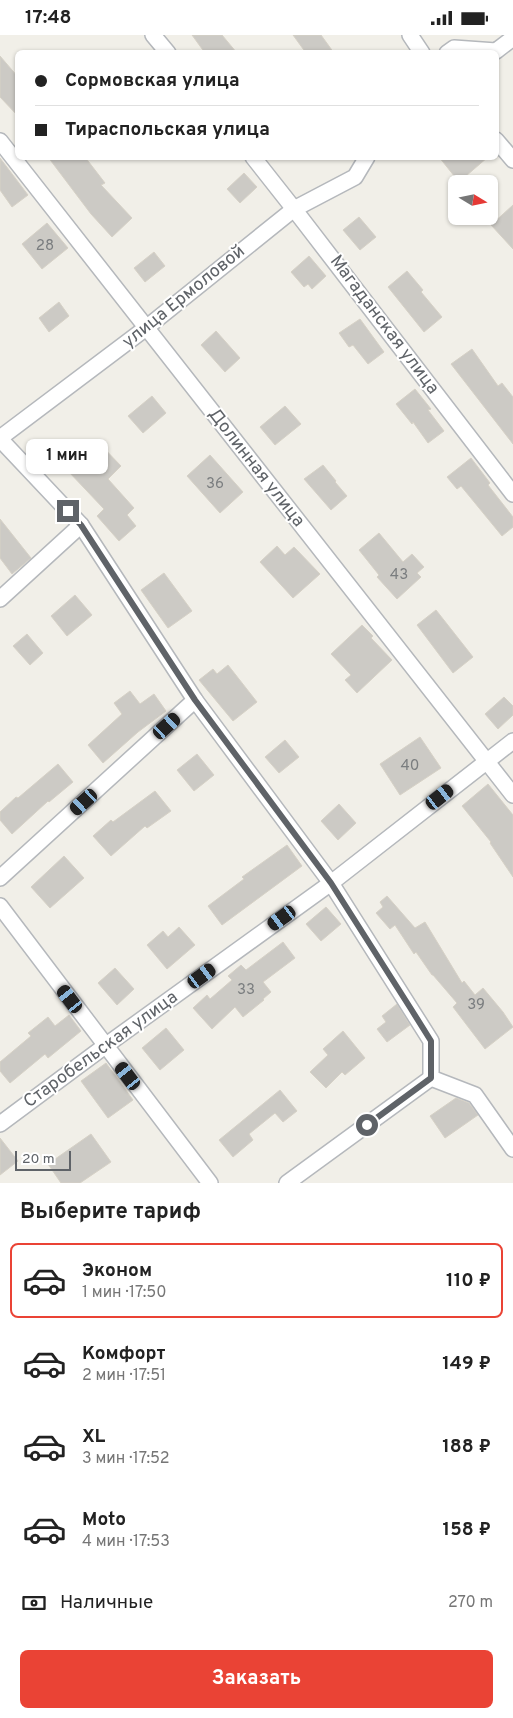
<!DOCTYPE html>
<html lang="ru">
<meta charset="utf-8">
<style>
:root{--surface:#fff;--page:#f6f6f6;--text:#222;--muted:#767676;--line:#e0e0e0;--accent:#ea4335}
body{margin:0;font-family:Overpass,sans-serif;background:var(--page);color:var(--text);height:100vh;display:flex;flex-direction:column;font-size:19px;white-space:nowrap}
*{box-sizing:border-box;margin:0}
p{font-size:16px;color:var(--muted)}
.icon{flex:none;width:28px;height:28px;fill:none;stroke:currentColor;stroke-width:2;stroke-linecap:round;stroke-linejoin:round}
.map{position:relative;height:1148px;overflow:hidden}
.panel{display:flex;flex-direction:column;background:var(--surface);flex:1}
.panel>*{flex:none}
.top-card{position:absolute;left:15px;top:15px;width:484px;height:110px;border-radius:8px;box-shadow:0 1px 4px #0004;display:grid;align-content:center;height:110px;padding:0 20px;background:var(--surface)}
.needle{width:32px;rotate:100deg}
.buttons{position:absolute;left:448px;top:140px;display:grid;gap:10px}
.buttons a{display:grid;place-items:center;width:50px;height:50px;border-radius:8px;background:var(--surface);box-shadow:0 1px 4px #0004;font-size:25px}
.scale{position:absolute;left:15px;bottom:12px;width:56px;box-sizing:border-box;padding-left:5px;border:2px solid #5f6368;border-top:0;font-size:14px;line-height:18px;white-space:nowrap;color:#5f6368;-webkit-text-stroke:4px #fff;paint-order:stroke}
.end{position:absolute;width:22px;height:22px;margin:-11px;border:6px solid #5f6368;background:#fff;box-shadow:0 0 0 2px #fff}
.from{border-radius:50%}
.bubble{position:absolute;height:35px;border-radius:8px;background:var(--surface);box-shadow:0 1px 4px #0004;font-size:16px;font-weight:700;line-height:35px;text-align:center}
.car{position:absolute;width:15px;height:30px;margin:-15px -8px;border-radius:6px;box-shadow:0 0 4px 1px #0007;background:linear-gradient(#222 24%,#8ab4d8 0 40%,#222 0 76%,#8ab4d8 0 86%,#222 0)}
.top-card b{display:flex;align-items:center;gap:18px;height:48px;font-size:19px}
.top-card b+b{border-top:1px solid var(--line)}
.top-card i{width:12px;height:12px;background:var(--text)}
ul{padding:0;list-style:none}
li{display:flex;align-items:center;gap:15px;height:75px;margin:0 10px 8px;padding:0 10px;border:2px solid transparent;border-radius:8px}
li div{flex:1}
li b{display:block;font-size:19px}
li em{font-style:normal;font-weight:700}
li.active{border-color:var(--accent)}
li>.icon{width:45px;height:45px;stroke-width:1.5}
h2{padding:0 20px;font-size:22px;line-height:60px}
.pay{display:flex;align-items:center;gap:12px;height:55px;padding:0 20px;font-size:19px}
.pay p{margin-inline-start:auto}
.cta{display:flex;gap:10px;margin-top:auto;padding:10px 20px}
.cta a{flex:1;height:58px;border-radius:8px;background:var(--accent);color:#fff;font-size:20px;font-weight:700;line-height:58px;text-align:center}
.status{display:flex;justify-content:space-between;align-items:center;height:35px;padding:0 25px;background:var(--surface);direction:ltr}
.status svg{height:14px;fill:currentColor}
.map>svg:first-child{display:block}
.building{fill:#cccac5;stroke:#d6d1c6}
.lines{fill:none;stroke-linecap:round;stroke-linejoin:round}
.street-casing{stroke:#b5b8bc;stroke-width:18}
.street{stroke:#fff;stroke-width:15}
.route{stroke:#5f6368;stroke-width:6}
.labels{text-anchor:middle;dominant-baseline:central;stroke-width:4;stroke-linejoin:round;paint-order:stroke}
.number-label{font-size:15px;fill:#7a7d7f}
.street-label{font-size:18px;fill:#5f6368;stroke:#fff}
</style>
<div class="status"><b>17:48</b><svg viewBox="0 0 49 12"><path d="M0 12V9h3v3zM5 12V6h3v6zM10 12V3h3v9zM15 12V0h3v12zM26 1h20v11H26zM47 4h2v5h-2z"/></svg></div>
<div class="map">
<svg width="513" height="1148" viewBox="0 0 513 1148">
<rect width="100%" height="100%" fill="#f1efe8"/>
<g class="building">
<path d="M192 0H222L237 18H205Z"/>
<path d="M293 0H321L334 18H306Z"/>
<path d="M0 21 18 42V81L0 62Z"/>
<path d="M48 122H85L105 148 101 150 132 183 112 202 91 179Z"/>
<path d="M439 122H488L459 147Z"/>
<path d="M0 123 28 160 12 172 0 155Z"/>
<path d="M244 138 257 152 240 168 227 154Z"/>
<path d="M513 170V214L491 190Z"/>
<path d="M359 182 376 202 360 215 343 195Z"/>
<path d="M47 188 68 213 42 234 22 209Z"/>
<path d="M154 217 165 231 145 247 134 233Z"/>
<path d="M309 221 326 241 312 254 308 249 304 252 291 237Z"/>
<path d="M407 236 423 255 421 257 442 282 424 297 388 252Z"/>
<path d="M59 267 69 281 49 297 39 283Z"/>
<path d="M360 284 384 317 368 329 353 310 349 312 339 298Z"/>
<path d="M216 296 240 323 225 337 201 310Z"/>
<path d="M472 314 498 351 502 348 513 362V409L451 329Z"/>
<path d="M415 354 431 374 428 375 444 396 428 408 413 387 412 389 396 369Z"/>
<path d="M152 361 166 378 143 398 128 381Z"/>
<path d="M285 371 301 389 275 410 260 392Z"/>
<path d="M98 407 121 431 108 444 134 473 127 480 136 491 119 506 97 481 104 474 68 436Z"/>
<path d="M210 420 243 457 220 478 187 441Z"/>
<path d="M471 423 490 448 488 450 513 482V492L502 501 461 451 457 454 447 442Z"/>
<path d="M323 430 336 446 335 447 347 461 331 475 304 444Z"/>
<path d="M0 484 31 523 12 539 0 523Z"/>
<path d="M379 498 403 527 412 519 424 532 417 538 421 542 397 564 377 542 379 540 359 515Z"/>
<path d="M277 511 285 520 294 512 320 539 293 563 260 527Z"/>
<path d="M164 538 192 576 168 593 141 555Z"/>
<path d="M75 560 92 580 67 601 51 581Z"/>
<path d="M436 575 473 622 453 638 417 590Z"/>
<path d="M362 590 373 601 371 603 392 625 357 658 345 645 351 640 331 619Z"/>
<path d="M27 599 43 618 30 630 13 611Z"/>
<path d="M228 630 257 667 233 686 199 645 213 634 217 639Z"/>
<path d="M130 656 140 669 154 659 166 676 138 697 103 728 88 710 122 679 114 668Z"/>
<path d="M504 662 513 671V680L498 694 485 679Z"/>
<path d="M420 702 441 733 400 760 380 729Z"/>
<path d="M285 705 299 722 279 738 265 722Z"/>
<path d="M197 719 214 740 194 756 177 735Z"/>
<path d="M58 729 73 747 49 767 48 766 12 799 0 785V777L16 762 18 763Z"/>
<path d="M488 749 513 780V842L490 808 491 807 462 771Z"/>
<path d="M155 756 171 776 147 793 145 791 111 821 93 801 111 785 113 787Z"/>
<path d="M339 769 356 788 338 805 321 786Z"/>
<path d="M287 810 302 831 222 890 208 871 244 844 242 842Z"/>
<path d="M64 821 84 843 50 873 31 852Z"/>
<path d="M387 861 415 893 425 887 462 948 464 946 475 960 483 953 503 977 513 992 485 1014 453 972 457 968 433 940H432L416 917 414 919 395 890 390 894 376 878 383 872 380 867Z"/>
<path d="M326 872 341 889 321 906 306 889Z"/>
<path d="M179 892 195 910 167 934 147 910 163 896 168 902Z"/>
<path d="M283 907 295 923 263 947 271 957 263 964 264 965 243 982 235 972 212 994 193 973 207 960 210 964 232 945 228 941 241 930 246 935Z"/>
<path d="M115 933 134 954 117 970 98 948Z"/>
<path d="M397 969 410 990 387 1007 377 994 386 987 382 981Z"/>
<path d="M69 980 81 996 48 1023 45 1019 10 1048 0 1036V1027L31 1001 28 998 48 982 55 991Z"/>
<path d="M166 993 184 1015 160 1035 142 1013Z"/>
<path d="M343 996 365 1023 345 1040 342 1037 326 1053 310 1037 328 1020 323 1014Z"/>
<path d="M106 1028 133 1065 108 1083 81 1046Z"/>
<path d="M280 1055 297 1076 283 1087 275 1078 249 1099 253 1105 233 1122 219 1105Z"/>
<path d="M456 1063 469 1068 478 1080 445 1103 430 1081Z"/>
<path d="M91 1099 111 1127 80 1148H61L48 1129Z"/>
<path d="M0 1103 18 1126 0 1140Z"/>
</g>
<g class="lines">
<g class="street-casing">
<g id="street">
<path d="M153 0 168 18"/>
<path d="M410 0 422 18"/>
<path d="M447 18 454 13 496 16 513 3"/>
<path d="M496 105 513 125"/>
<path d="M0 106 513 760"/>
<path d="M253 122 294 174 513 459"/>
<path d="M0 403 146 293 294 174 355 142 367 122"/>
<path d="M0 404 81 490 195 665 331 848 431 1006V1043L475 1060 513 1114"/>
<path d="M0 564 81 490"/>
<path d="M0 843 195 665"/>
<path d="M0 871 210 1148"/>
<path d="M0 1089 105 1011 331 848 513 706"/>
<path d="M287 1148 431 1043"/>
</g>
</g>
<use href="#street" class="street"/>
</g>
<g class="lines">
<path class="route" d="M68 476 81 490 195 665 331 848 411 974 431 1006V1043L367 1090"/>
</g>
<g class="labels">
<g class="number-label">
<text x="45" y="211">28</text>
<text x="215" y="449">36</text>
<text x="399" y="540">43</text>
<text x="410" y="731">40</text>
<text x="246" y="955">33</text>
<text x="476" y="970">39</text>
</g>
<g class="street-label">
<text transform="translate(184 262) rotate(-39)">улица Ермоловой</text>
<text transform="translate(384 290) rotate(53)">Магаданская улица</text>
<text transform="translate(256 433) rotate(52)">Долинная улица</text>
<text transform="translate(101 1015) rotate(-36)">Старобельская улица</text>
</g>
</g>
</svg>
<div class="buttons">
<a><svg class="needle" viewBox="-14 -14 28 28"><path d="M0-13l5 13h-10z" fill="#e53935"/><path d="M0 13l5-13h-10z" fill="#767676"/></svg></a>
</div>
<div class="scale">20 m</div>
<i class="end from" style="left:367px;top:1090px"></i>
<i class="end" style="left:68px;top:476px"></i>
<div class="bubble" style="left:26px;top:404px;width:82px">1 мин</div>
<i class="car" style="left:167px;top:691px;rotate:48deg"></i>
<i class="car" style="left:440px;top:762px;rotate:52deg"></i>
<i class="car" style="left:84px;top:767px;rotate:228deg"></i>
<i class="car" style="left:282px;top:883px;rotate:234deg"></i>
<i class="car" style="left:202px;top:941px;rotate:54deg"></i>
<i class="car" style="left:70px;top:964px;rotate:323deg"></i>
<i class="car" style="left:128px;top:1041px;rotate:323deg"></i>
<div class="top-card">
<b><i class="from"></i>Сормовская улица</b>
<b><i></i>Тираспольская улица</b>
</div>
</div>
<section class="panel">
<h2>Выберите тариф</h2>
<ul>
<li class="active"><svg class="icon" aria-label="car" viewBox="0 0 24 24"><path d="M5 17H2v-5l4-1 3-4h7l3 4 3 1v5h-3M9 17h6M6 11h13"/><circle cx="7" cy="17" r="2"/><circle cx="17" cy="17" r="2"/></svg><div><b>Эконом</b><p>1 мин · 17:50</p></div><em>110 ₽</em></li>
<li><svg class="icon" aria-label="car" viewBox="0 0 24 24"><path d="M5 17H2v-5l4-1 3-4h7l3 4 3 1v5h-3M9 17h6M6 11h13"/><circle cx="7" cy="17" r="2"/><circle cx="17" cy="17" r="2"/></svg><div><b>Комфорт</b><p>2 мин · 17:51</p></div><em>149 ₽</em></li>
<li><svg class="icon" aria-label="car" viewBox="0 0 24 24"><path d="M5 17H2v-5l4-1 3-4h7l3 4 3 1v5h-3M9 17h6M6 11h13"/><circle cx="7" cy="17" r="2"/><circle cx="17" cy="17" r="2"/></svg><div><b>XL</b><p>3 мин · 17:52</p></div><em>188 ₽</em></li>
<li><svg class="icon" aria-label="car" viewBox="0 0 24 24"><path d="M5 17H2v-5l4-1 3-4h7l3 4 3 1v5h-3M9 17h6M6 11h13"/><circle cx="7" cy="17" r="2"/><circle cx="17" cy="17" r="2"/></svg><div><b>Moto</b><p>4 мин · 17:53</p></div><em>158 ₽</em></li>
</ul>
<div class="pay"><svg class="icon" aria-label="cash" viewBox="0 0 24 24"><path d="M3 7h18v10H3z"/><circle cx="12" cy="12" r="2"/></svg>Наличные<p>270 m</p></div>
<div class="cta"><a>Заказать</a></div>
</section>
